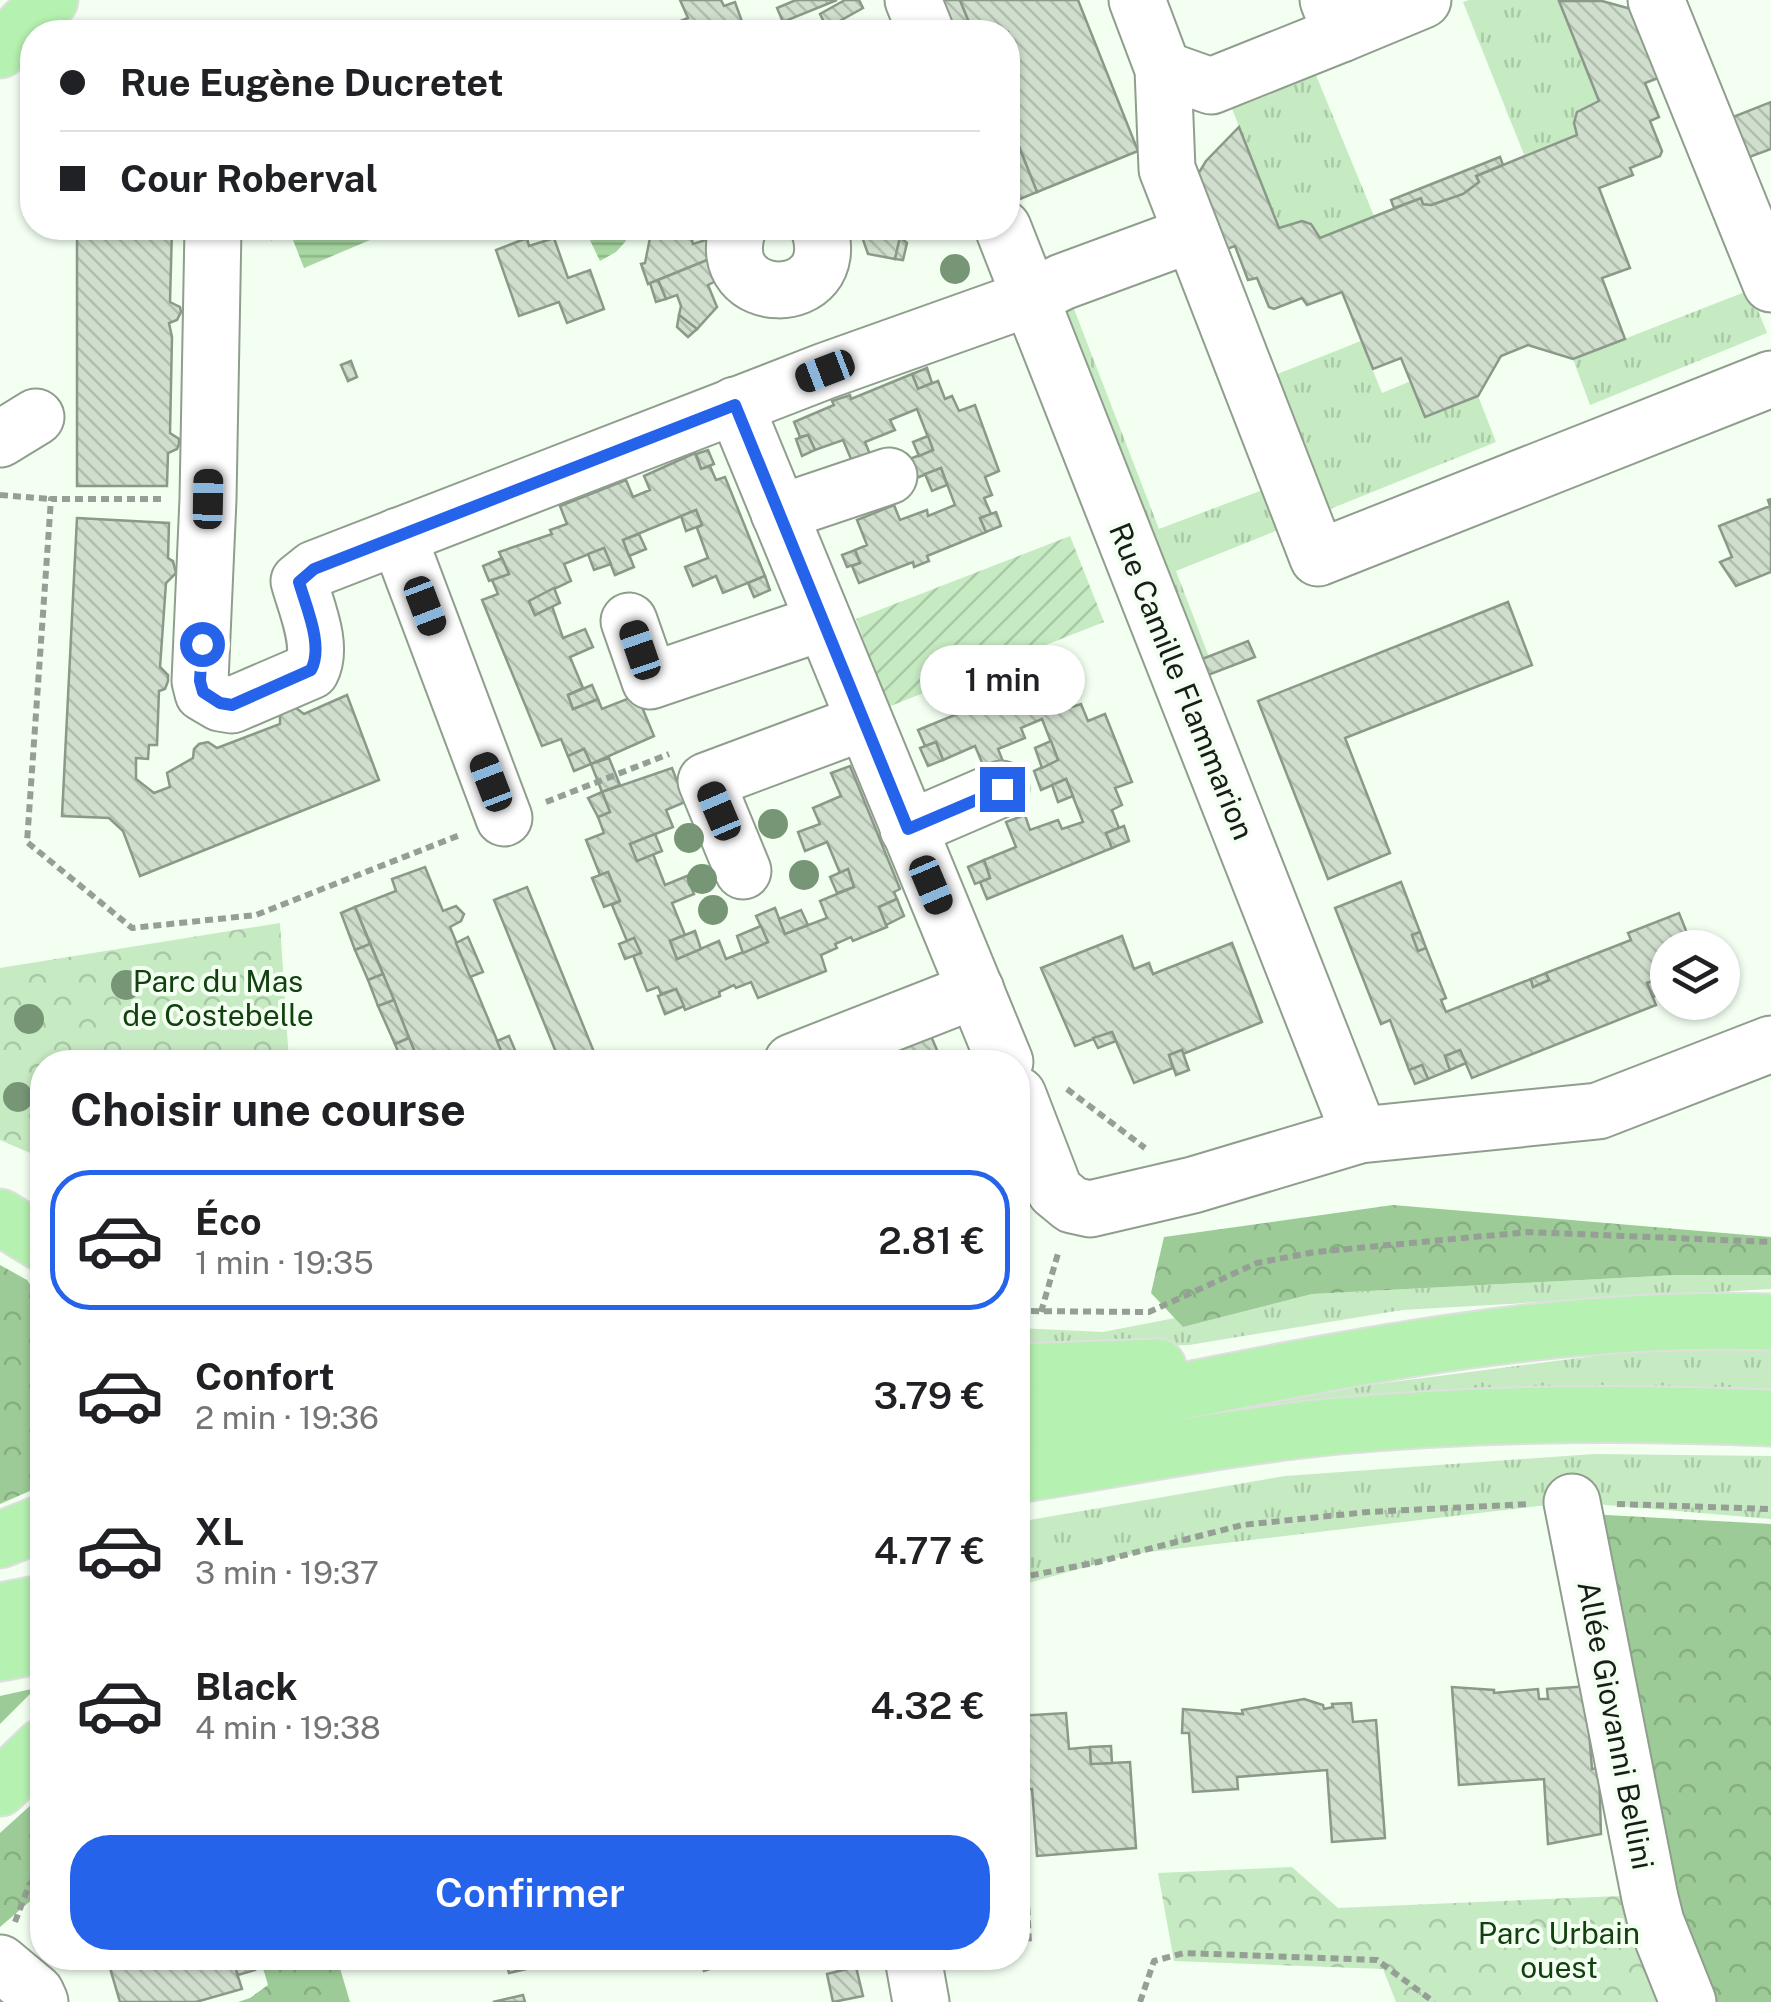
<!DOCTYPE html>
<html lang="fr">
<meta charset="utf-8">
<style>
:root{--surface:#fff;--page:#f2f2f2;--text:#202124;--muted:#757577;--line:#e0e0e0;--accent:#2563eb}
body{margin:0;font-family:"Public Sans",sans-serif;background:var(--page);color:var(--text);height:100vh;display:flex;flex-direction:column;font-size:38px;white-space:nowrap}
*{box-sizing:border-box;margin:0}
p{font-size:32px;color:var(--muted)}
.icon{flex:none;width:55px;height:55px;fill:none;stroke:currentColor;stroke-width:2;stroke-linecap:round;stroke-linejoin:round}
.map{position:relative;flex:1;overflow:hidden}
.panel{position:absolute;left:30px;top:1050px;width:1000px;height:920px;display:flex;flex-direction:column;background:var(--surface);border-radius:40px;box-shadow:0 2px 8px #0004}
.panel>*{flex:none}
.hud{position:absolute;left:20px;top:20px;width:1000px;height:220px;border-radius:40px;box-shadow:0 2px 8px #0004;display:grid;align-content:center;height:220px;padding:0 40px;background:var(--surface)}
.tools{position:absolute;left:1650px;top:930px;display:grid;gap:20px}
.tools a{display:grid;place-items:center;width:90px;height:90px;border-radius:50%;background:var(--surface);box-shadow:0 2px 8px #0004;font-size:50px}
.end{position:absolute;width:45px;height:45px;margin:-22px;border:12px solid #2563eb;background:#fff;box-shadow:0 0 0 5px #fff}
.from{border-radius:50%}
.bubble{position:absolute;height:70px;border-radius:35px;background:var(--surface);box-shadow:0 2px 8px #0004;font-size:32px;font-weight:600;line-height:70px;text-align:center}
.car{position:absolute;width:30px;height:60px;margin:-30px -15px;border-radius:12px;box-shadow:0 0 8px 2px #0007;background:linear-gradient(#222 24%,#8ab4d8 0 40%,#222 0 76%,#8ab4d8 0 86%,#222 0)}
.hud b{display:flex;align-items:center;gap:35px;height:95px;font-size:38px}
.hud b+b{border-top:2px solid var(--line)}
.hud i{width:25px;height:25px;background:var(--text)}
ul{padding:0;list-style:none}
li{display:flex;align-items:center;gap:30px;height:140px;margin:0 20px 15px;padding:0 20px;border:5px solid transparent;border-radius:40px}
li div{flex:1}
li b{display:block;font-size:38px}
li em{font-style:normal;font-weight:600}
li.current{border-color:var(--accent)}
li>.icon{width:90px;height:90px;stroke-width:1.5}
h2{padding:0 40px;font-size:45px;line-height:120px}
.primary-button{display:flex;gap:20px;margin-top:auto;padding:20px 40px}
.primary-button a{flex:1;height:115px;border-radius:40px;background:var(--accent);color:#fff;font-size:40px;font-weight:600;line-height:115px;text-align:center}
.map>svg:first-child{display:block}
.grass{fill:url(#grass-tufts)}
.forest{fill:url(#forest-crowns)}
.park{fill:url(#park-crowns)}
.garden{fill:url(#garden-furrows)}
.water{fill:url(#water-rules)}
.building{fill:url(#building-back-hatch);stroke:#8b9989;stroke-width:2.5}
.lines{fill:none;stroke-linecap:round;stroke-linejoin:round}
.minor-casing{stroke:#909e8e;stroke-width:59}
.major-casing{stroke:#dfdfdf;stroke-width:59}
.path{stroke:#969f95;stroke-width:6;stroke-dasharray:8 5;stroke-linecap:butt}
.minor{stroke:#fff;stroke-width:55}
.major{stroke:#b5f1b0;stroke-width:55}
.tree{fill:#779675}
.route{stroke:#2563eb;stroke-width:12}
.labels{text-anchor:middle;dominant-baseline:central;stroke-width:8;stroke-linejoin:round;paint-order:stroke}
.street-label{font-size:30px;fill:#181d17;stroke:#f2fff1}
.park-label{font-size:30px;fill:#12410f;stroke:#f2fff1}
</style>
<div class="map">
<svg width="1771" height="2002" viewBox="0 0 1771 2002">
<defs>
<pattern id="grass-tufts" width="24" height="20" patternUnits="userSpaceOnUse" patternTransform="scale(2.5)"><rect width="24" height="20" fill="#c6eac2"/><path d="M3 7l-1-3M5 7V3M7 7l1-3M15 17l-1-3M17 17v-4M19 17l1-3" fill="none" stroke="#a9c8a6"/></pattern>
<pattern id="forest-crowns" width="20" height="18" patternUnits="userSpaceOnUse" patternTransform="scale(2.5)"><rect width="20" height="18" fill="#9ccb97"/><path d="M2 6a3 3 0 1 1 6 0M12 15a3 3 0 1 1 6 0" fill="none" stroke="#86ae81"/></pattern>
<pattern id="park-crowns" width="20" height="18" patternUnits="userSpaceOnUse" patternTransform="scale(2.5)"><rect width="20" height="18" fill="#c6eac2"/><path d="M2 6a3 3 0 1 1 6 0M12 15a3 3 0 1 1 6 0" fill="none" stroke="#a9c8a6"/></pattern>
<pattern id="garden-furrows" width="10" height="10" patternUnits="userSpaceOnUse" patternTransform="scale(2.5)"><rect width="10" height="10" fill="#c6eac2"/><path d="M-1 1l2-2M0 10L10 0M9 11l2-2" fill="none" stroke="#a9c8a6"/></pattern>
<pattern id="water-rules" width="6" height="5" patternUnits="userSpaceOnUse" patternTransform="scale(2.5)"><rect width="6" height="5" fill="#a7d6a1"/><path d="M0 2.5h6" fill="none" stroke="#8fb78a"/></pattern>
<pattern id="building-back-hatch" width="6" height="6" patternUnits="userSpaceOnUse" patternTransform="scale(2.5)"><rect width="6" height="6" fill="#cfdecd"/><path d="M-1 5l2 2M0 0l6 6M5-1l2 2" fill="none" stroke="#b1beaf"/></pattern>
</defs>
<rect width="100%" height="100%" fill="#f2fff1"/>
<g class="grass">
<path d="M1469 0H1558L1599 101 1577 112 1574 123 1577 135 1525 157 1463 2Z"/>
<path d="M1311 63 1374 216 1320 238C1311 217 1298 223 1279 228L1227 96Z"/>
<path d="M1750 290 1767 333 1590 405 1573 359Z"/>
<path d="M1069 296 1159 529 1273 486 1288 526 1176 571 1209 657 1197 661 1059 313Z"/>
<path d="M1361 341 1382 393 1411 381 1425 416 1478 396 1496 442 1313 516 1260 381Z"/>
<path d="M1677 1275H1771V1289L1402 1310 1189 1345 1018 1350V1328L1103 1332 1175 1318 1183 1327 1312 1294Z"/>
<path d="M1771 1347V1393L1232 1415 1229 1403 1633 1351Z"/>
<path d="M1594 1454 1771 1456V1519L1572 1502 1132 1554 1018 1586V1522L1285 1476Z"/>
</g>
<g class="forest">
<path d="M1393 1205 1771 1237V1275H1677L1312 1294 1183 1327 1151 1293 1164 1237Z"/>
<path d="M0 1265 27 1280 42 1302V1478L32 1490 0 1504Z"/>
<path d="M1588 1514 1771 1524V2002H1699Z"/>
<path d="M36 1688 0 1724V1696Z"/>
<path d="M42 1795V1891L0 1927V1833Z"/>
<path d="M260 1958H337L350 2002H238L250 1998 268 1985Z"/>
</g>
<g class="park">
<path d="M280 923 289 1062H42V1158L0 1140V968Z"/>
<path d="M1292 1867 1338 1908 1621 1896 1671 2002H1396L1383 1969 1174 1961 1158 1873Z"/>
</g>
<path class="garden" d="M1070 536 1104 622 888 707 856 619Z"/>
<g class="water">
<path d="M325 228H353L357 237 368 232 370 240 304 268 293 240Z"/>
<path d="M584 228H623L626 241 616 252 600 261Z"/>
</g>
<g class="building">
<path d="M680 0H721L724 6 735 2 745 30 738 32H653L688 18Z"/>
<path d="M796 0H837L783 22 777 8Z"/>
<path d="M845 0H859L863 8 827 28 820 14Z"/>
<path d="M935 0H960L973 32H948Z"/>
<path d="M960 0H1078L1138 151 1037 192 1008 119V32H973Z"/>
<path d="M1559 1H1602L1635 10 1661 77 1645 83 1659 117 1650 121 1662 151 1660 156 1630 168 1633 175 1599 188 1630 268 1602 278 1625 339 1573 359 1528 345 1501 356 1478 396 1425 417 1401 358 1373 369 1342 292 1307 305 1302 298 1274 309 1269 307 1257 278 1248 280 1235 246 1218 252 1192 184 1206 161 1239 127 1279 228 1302 221 1311 224 1320 238 1421 198 1423 204 1431 205 1463 194 1479 182 1476 176 1577 135 1574 123 1577 112 1599 101Z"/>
<path d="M1771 102V149L1744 159 1728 119Z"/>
<path d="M1008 119 1037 192 1015 201 1008 182Z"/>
<path d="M1500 157 1503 165 1476 176 1479 182 1463 194 1431 205 1423 204 1421 198 1394 208 1391 200Z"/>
<path d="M77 228H172L170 302 180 307 181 312 177 320 169 323 172 337 170 433 179 439V444L177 449 168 453 167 486H77Z"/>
<path d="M267 228H300L272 239Z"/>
<path d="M652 228H689L693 244 712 238 717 256 648 284 641 264 645 263Z"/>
<path d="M839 228H893L901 234 895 259 868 254 859 228 841 234Z"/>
<path d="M900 237 907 243 903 260 895 259Z"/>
<path d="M527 238 529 246 554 238 568 278 590 270 604 309 567 323 559 302 519 316 496 250Z"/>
<path d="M717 256 726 276 708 285 717 307 697 329 679 315 681 306 677 295 666 299 658 280Z"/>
<path d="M658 280 666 299 656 302 650 283Z"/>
<path d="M679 315 697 329 688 337 677 327Z"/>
<path d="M351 361 357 377 348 381 341 365Z"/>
<path d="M927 368 932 383 918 389 912 374Z"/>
<path d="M912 374 918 389 938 381 945 399 952 396 959 411 975 405 999 471 985 477 992 495 984 498 991 514 980 518 986 532 927 556 929 561 914 567 913 562 859 583 852 566 860 563 855 550 867 545 857 520 894 505 900 520 927 510 928 516 955 505 941 468 914 479 907 460 933 450 917 409 890 420 895 430 865 442 872 459 854 466 843 440 815 450 808 435 800 437 794 422 834 405 832 401 850 395 851 399Z"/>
<path d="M808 435 815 450 802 456 796 439Z"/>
<path d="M928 436 933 450 919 456 913 442Z"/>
<path d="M708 450 714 464 701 469 696 454Z"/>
<path d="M695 453 701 469 710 466 716 480 725 477 765 576 723 593 716 576 693 586 685 567 708 558 697 528 702 525 696 510 623 540 634 567 615 575 604 548 564 564 571 581 529 601 535 615 552 606 563 638 585 629 593 647 570 657 583 688 568 695 573 709 598 699 602 709 637 695 654 736 591 764 584 749 568 756 561 739 542 746 482 600 498 594 492 580 509 574 499 552 552 534 550 530 567 524 560 506 626 480 633 497 650 490 644 476Z"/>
<path d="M941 468 947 485 932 491 925 474Z"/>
<path d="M1771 499V572L1736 586 1720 562 1732 557 1719 526 1770 506 1768 500Z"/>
<path d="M696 510 702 525 686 531 681 516Z"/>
<path d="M996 512 1001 526 986 532 980 518Z"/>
<path d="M77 518 169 523 168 558 173 561 176 573 166 583 160 667 168 675V681L165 689 159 691 157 745H149L148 759 136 758V779L154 793 170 787 167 773 193 758 194 749 199 744 208 742 217 748 280 724V715L289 708H296L304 714 347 695 379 780 140 876 123 831 109 818 62 816Z"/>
<path d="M639 534 646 549 629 556 623 540Z"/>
<path d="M604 548 611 564 594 570 588 554Z"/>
<path d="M855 550 860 563 847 567 842 555Z"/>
<path d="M502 558 509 574 489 581 483 566Z"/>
<path d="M765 576 770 590 754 597 748 583Z"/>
<path d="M554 588 560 603 535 615 529 601Z"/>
<path d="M1508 602 1532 665 1345 738 1390 853 1328 879 1258 701Z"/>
<path d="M1248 641 1255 657 1203 677 1197 661Z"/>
<path d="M1061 671 1068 688 1052 694 1046 679Z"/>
<path d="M1046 679 1052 694 1064 689 1072 707 1081 704 1088 721 1105 714 1132 782 1115 788 1122 805 1112 810 1119 828 1106 833 1112 848 987 899 980 882 990 878 984 860 1016 847 1006 822 1025 815 1030 830 1058 820 1062 829 1083 822 1066 779 1041 790 1034 771 1058 760 1042 719 1021 728 1025 738 998 749 1004 764 986 772 975 746 943 760 936 742 925 746 918 730 962 712 959 706 978 698 980 705Z"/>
<path d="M592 685 598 699 573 709 568 695Z"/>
<path d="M1051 741 1058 760 1042 768 1035 748Z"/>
<path d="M936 742 943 760 928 766 920 748Z"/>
<path d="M584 749 591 764 574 771 568 756Z"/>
<path d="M609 758 620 785 602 792 591 764Z"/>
<path d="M850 766 900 889 894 892 897 899 879 907 887 927 853 941 851 937 835 944 837 948 821 955 826 971 758 998 751 982 736 988 734 985 719 992 720 996 685 1010 676 989 661 994 658 987 647 991 633 955 641 953 634 938 627 941 612 905 620 901 608 872 600 875 586 840 604 833 598 817 610 812 602 792 672 768 685 802 666 810 673 827 630 844 637 861 653 854 665 885 687 876 694 894 672 903 685 935 670 941 677 959 719 941 726 959 768 942 756 916 775 908 785 934 827 918 820 901 854 887 848 869 840 873 827 842 805 851 798 832 820 824 813 808 841 796 831 773Z"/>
<path d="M1066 779 1073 796 1058 802 1052 785Z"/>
<path d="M602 792 610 812 598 817 588 798Z"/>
<path d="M1124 826 1129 841 1112 848 1106 833Z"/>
<path d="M655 834 662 851 637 861 630 844Z"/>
<path d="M984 860 990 878 975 884 968 867Z"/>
<path d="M425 867 443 911 456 906 464 914 461 921 450 927 506 1062H419L383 974 355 907 396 891 392 879Z"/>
<path d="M848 869 854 887 837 893 830 877Z"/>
<path d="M608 872 620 901 604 907 592 878Z"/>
<path d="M1401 882 1420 932 1412 935 1418 951 1426 948 1446 998 1441 1000 1446 1012 1531 979 1533 987 1549 980 1546 973 1631 940 1628 933 1679 913 1693 948H1668V986L1664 977 1647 983 1656 1005 1472 1078 1460 1050 1445 1056 1450 1070 1428 1079 1422 1065 1409 1070 1390 1020 1381 1024 1335 908Z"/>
<path d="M527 887 598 1062H560L494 900Z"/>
<path d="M897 899 904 916 886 925 879 907Z"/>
<path d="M355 907 370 944 355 950 341 913Z"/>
<path d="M801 910 808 925 785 934 779 919Z"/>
<path d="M761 926 768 942 743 953 737 936Z"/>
<path d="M695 931 701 949 677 959 670 941Z"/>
<path d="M1420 932 1426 948 1418 951 1412 935Z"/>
<path d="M1122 936 1134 969 1149 963 1153 974 1232 943 1262 1022 1183 1054 1182 1050 1169 1055 1173 1068 1134 1083 1112 1032 1075 1046 1041 968Z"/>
<path d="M468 937 483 972 470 977 456 943Z"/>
<path d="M634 938 641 953 625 959 619 944Z"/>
<path d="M370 944 383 974 368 980 355 950Z"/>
<path d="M1546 973 1549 980 1533 987 1531 979Z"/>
<path d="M383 974 394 1000 378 1006 368 980Z"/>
<path d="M1664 977 1668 991 1653 997 1647 983Z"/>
<path d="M676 989 684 1006 665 1014 658 996Z"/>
<path d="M394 1000 409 1038 395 1044 378 1006Z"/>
<path d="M1112 1032 1116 1041 1098 1048 1093 1038Z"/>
<path d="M509 1036 520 1062H506L497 1041Z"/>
<path d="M931 1036 942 1062H864Z"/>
<path d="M409 1038 419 1062H402L395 1044Z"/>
<path d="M1182 1050 1189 1070 1176 1075 1169 1055Z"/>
<path d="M1460 1050 1466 1063 1450 1070 1445 1056Z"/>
<path d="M1422 1065 1428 1079 1415 1084 1409 1070Z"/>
<path d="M1590 1686 1587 1706 1592 1769 1599 1768 1601 1834 1548 1844 1544 1779 1459 1785 1452 1687 1494 1690V1693L1538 1689 1539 1699H1548L1547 1689Z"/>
<path d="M1304 1699 1323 1705 1324 1709 1333 1707 1332 1704 1351 1703 1353 1722 1376 1720 1385 1838 1332 1842 1327 1770 1237 1777 1238 1789 1193 1792 1189 1733H1182L1183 1709 1243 1714 1242 1710Z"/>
<path d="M1066 1713 1069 1749 1090 1747 1091 1764 1130 1762 1136 1848 1037 1856 1032 1789 1018 1790V1716Z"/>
<path d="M1111 1746 1112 1763 1091 1764 1090 1747Z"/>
<path d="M107 1958H151L154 1969 192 1958H232L242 1989 196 2002H120Z"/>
<path d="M232 1958H251L255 1970 238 1975Z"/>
<path d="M505 1958H574L509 1973Z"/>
<path d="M699 1958H741L704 1971Z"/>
<path d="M856 1967 863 1996 833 2002 827 1974Z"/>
<path d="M523 1995 525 2002H493Z"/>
</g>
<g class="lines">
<g class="minor-casing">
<g id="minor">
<path d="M913 0 926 32"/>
<path d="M1137 0 1163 69 1167 169 1318 558 1771 379"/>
<path d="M1656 0 1771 284"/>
<path d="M1341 34 1423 0"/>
<path d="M1163 69 1211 86 1341 34 1328 0"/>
<path d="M213 228 208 499 200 681 203 693 220 703 232 705 311 671C324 646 306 607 299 581L314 569 825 371 1030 298 1062 282 1192 234"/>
<path d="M738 228C711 310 846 311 819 228"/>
<path d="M1003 228 1360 1135"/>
<path d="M735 405 1005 1062"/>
<path d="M0 439 36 417"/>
<path d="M779 513 889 476"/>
<path d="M398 536 504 818"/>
<path d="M629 621 650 681 824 622"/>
<path d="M908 829 1001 789"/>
<path d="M743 871 706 781 864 722"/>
<path d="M792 1062 976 990"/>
<path d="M1018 1095 1055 1191 1072 1205 1090 1209 1193 1185 1360 1135 1598 1111 1771 1044"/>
<path d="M1572 1502 1650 1898 1656 1922 1688 2002"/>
<path d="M913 1958 921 2002"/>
<path d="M0 1963 36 1993 40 2002"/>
</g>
</g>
<g class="major-casing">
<g id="major">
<path d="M0 50 50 0"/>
<path d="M0 1217 42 1243"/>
<path d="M1018 1372 1158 1367"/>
<path d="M1018 1423C1267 1377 1515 1313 1771 1322"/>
<path d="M1018 1475C1124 1458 1232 1436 1339 1426 1482 1413 1629 1412 1771 1418"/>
<path d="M0 1540 42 1523"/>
<path d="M0 1611 42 1603"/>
<path d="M0 1653 42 1645"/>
<path d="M0 1788 42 1747"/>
</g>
</g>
<g class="path">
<path d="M0 495 51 499"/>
<path d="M161 499H51L27 842 132 928 256 915 460 835"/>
<path d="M546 802 669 754"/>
<path d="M1067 1089 1145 1148"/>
<path d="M1018 1311 1149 1312 1257 1263 1315 1252 1528 1232 1771 1242"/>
<path d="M1041 1312 1059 1250"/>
<path d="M1617 1504 1771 1509"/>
<path d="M1018 1578 1098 1562 1242 1525 1368 1512 1530 1504"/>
<path d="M1018 1860H1025L1024 1790"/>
<path d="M15 1922 29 1885 42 1872"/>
<path d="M1018 1946 1029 1943 1025 1860"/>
<path d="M1140 2002 1154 1961 1184 1953 1377 1960 1434 2002"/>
</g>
<use href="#minor" class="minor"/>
<use href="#major" class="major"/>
</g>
<g class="tree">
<circle cx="955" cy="269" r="15"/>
<circle cx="773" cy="824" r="15"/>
<circle cx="689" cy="838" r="15"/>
<circle cx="804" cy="875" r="15"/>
<circle cx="702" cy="879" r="15"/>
<circle cx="713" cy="910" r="15"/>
<circle cx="126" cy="985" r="15"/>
<circle cx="29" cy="1019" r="15"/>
<circle cx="18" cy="1097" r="15"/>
</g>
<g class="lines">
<path class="route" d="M202 644 200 681 203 692 220 703 232 705 311 670C324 646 306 607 299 582L314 569 735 405 908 829 1002 789"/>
</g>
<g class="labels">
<g class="street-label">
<text transform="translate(1182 681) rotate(68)">Rue Camille Flammarion</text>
<text transform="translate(1616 1725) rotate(79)">Allée Giovanni Bellini</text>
</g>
<g class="park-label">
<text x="218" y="981">Parc du Mas<tspan x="218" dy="34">de Costebelle</tspan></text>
<text x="1559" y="1933">Parc Urbain<tspan x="1559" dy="34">ouest</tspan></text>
</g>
</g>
</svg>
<div class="tools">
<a><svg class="icon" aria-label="layers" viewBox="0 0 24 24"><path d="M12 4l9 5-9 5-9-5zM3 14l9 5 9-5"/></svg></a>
</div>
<i class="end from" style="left:202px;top:644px"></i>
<i class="end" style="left:1002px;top:789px"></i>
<div class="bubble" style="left:920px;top:645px;width:165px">1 min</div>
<i class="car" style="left:825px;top:371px;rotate:249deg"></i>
<i class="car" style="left:208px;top:499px;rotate:1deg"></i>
<i class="car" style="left:425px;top:606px;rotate:159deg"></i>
<i class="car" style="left:640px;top:650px;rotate:341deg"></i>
<i class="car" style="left:491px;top:782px;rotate:339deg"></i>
<i class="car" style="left:719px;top:811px;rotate:337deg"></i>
<i class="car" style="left:931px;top:885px;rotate:157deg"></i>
<div class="hud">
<b><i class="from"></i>Rue Eugène Ducretet</b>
<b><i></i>Cour Roberval</b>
</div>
<section class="panel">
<h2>Choisir une course</h2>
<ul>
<li class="current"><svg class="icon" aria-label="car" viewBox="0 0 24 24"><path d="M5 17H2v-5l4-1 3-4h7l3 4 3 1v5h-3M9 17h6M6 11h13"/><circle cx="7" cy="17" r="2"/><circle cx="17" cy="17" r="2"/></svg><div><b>Éco</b><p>1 min · 19:35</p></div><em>2.81 €</em></li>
<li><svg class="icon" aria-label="car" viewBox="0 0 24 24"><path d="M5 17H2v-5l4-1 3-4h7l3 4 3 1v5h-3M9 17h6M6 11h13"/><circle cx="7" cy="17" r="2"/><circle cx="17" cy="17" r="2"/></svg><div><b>Confort</b><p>2 min · 19:36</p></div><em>3.79 €</em></li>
<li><svg class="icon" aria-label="car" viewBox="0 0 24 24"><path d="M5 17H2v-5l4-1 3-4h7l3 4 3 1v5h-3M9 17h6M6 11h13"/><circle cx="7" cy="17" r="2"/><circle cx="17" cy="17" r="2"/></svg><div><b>XL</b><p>3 min · 19:37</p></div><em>4.77 €</em></li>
<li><svg class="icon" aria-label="car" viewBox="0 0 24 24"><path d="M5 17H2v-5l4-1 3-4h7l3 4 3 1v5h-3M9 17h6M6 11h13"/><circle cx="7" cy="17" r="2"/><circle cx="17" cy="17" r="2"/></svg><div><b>Black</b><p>4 min · 19:38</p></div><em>4.32 €</em></li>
</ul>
<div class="primary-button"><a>Confirmer</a></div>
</section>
</div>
